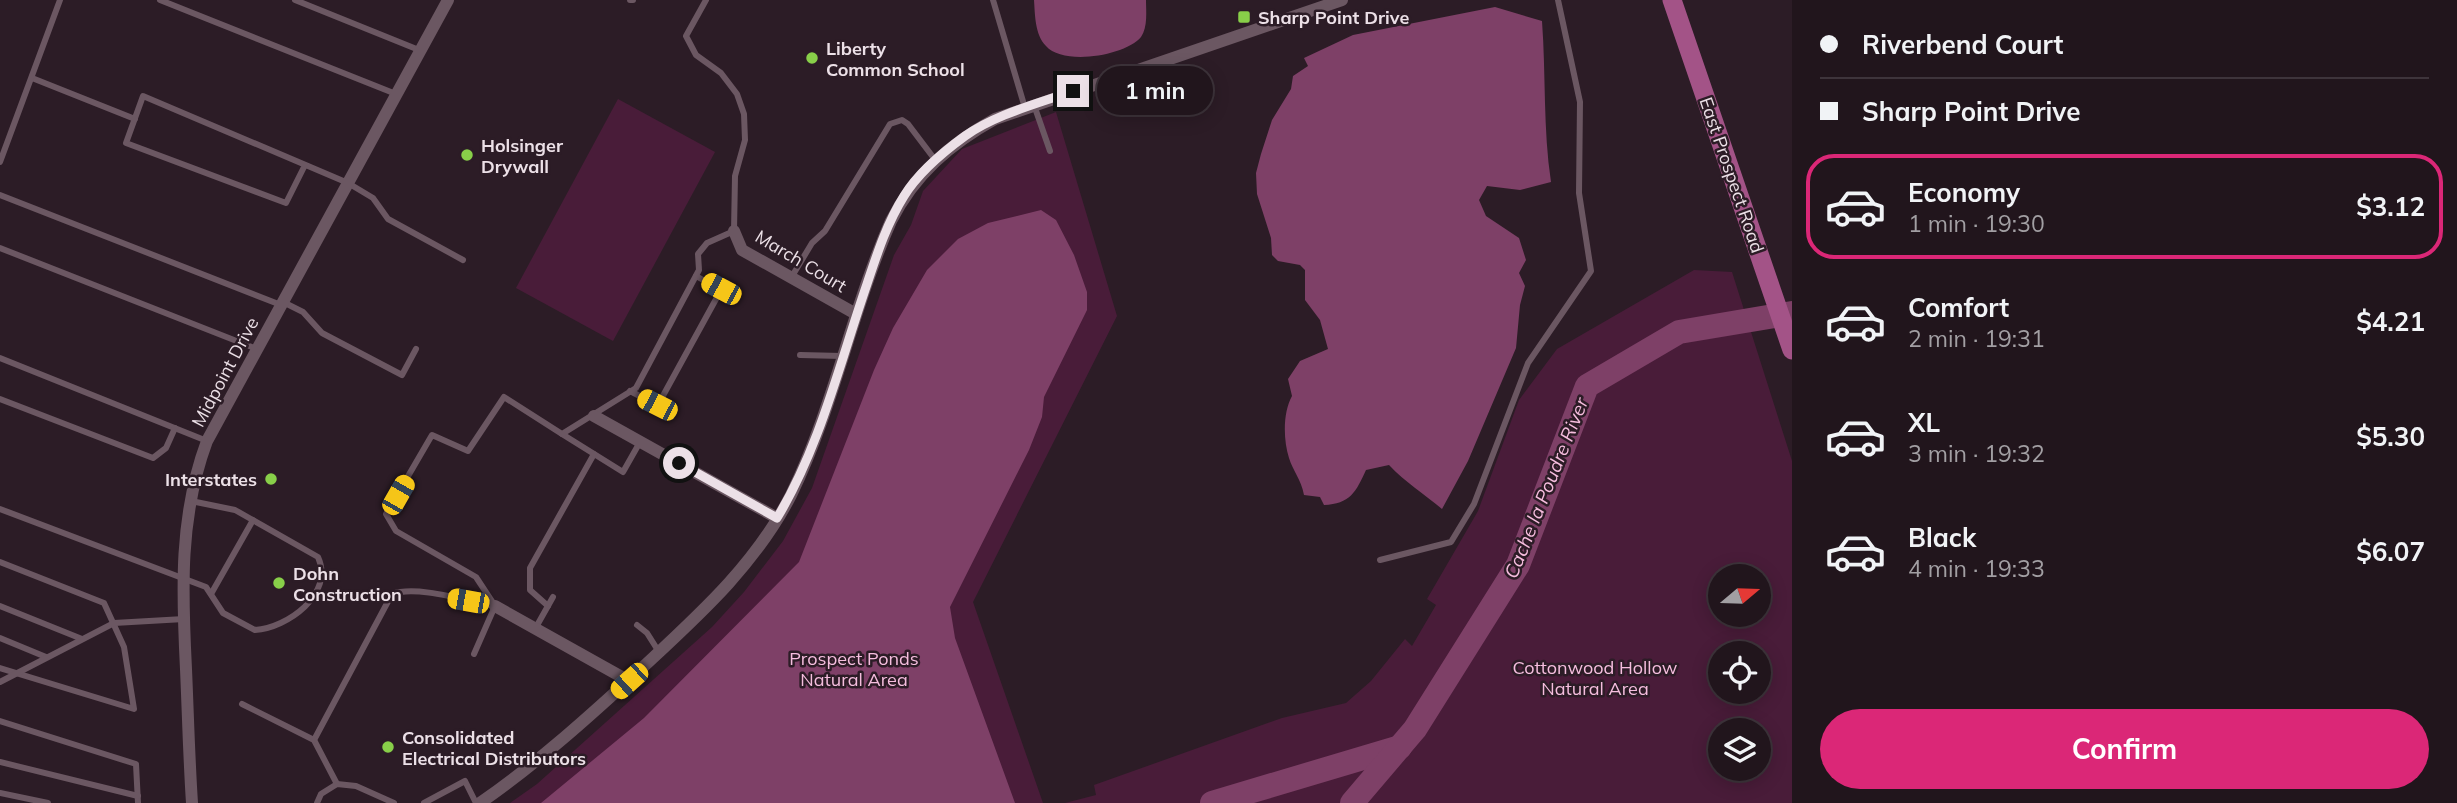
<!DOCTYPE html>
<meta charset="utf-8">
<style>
:root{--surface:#21151c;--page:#291e25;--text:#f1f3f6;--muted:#a29fa3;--line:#3e343b;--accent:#db2777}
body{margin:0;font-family:Mulish,sans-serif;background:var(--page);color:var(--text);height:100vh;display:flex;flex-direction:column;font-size:26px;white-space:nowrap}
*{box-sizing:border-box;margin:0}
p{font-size:23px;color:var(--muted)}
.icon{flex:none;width:38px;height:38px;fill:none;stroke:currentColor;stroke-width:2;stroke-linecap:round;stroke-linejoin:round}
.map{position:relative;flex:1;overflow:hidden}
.sheet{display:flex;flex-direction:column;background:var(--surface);width:665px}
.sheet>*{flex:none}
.top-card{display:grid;align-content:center;height:154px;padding:0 28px;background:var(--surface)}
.needle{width:46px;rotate:71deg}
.buttons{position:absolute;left:1708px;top:564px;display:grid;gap:14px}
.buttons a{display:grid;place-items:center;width:63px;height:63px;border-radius:50%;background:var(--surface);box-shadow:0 4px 18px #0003,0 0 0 2px var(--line);font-size:35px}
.end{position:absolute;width:32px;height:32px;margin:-16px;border:9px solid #ece0e7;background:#111;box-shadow:0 0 0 4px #111}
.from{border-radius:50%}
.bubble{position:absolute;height:49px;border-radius:24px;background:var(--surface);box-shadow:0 4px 18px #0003,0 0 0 2px var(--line);font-size:23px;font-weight:700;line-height:49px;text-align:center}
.car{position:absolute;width:21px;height:42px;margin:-21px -10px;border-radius:9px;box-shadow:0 0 5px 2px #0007;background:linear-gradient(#f5c518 24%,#345 0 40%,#f5c518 0 76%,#345 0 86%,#f5c518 0)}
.top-card b{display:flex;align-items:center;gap:24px;height:66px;font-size:26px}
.top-card b+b{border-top:2px solid var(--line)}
.top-card i{width:18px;height:18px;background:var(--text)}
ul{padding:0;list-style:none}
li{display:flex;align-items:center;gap:21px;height:105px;margin:0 14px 10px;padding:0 14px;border:4px solid transparent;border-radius:28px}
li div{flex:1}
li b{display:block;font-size:26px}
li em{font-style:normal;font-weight:700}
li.on{border-color:var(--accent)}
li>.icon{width:63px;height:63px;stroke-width:1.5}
.button{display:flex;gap:14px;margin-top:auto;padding:14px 28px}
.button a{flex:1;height:80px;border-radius:42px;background:var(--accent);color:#fff;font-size:28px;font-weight:700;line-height:80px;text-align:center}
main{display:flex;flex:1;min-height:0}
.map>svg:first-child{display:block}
.green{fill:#491c39;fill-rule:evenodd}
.water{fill:#7e4067}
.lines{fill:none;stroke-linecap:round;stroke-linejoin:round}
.river{stroke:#7e4067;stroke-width:24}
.lane{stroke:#6b5762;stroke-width:6}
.street{stroke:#6b5762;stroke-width:12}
.primary{stroke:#a35387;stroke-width:19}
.route{stroke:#ece0e7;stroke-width:9}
.poi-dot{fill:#88cf49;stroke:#2c1c26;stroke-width:2.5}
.labels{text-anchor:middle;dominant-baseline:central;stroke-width:5;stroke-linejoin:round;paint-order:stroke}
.poi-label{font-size:18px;font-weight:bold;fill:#ece0e7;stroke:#2c1c26;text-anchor:start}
.street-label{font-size:18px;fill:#ece0e7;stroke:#2c1c26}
.park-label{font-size:18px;fill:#f5bdde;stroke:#2c1c26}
.water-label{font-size:19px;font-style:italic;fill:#f6bdde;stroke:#2c1c26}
</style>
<main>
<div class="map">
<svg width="1792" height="803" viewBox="0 0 1792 803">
<rect width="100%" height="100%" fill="#2c1c26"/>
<g class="green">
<path d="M618 99 715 152 613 341 516 288Z"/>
<path d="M1056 112 1117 316 973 602 1043 803H510L537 784 712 627 744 592 783 541 812 488 894 255 911 225 923 191 962 149Z"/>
<path d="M1694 270 1732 272 1792 461V803H1065L1096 795 1094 785 1282 718 1346 703 1371 681 1405 639 1412 646 1436 605 1427 599 1478 511 1519 400 1557 349ZM1720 576H1759V614H1720ZM1720 653H1759V691H1720ZM1720 730H1759V768H1720Z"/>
</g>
<g class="water">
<path d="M1034 0H1146C1146 11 1148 27 1141 37 1125 56 1063 66 1046 46 1035 35 1035 15 1034 0Z"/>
<path d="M1495 7 1542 21C1546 75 1543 129 1551 182L1520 190 1487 186 1479 200 1486 216 1519 238 1526 260 1519 273 1525 286 1520 305 1516 348 1468 461 1442 509C1423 493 1406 483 1389 465L1366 470C1356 492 1350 504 1324 505L1320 497 1304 495C1301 479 1293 471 1289 458 1283 439 1283 412 1292 396L1288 379 1300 361 1328 349 1320 320 1305 300V270L1300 265 1278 261 1272 255 1271 238 1257 194 1256 173 1261 154 1272 120 1291 89 1293 76 1308 66 1304 58 1353 35Z"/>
<path d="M1041 210 1056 220 1074 255 1087 292V310L1044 397 1042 417 1029 450 950 607 955 638 1015 803H541L644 718 799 562 874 370 893 328 927 270 958 239 988 223Z"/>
</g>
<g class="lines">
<g class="river">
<path d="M1212 803 1400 747"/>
<path d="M1352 803 1415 729 1518 565 1587 386 1679 332 1792 313"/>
</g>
<g class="lane">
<path d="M160 0 396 94"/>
<path d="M295 0 419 50"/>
<path d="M630 0H633"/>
<path d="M993 0 1025 108"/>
<path d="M32 78 135 119"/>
<path d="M1034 105 1050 151"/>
<path d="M0 162 60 0"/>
<path d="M305 165 286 203 126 143 143 96 348 183 373 198 388 219 463 260"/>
<path d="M0 195 281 305"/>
<path d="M0 248 257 349"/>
<path d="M791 278 812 243 825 231 890 124 902 120 908 124 936 161"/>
<path d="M283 302 303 312 322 333 402 375 416 349"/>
<path d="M800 355 842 356"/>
<path d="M0 358 207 441"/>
<path d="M630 391 657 405 659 403 721 290 696 276"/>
<path d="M0 399 153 458 166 448 175 428"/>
<path d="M562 434 623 472 640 442"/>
<path d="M0 509 206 587 223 613 255 630C287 628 335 594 318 557L235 510 191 501"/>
<path d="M1380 560 1451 542 1474 504 1528 363 1591 271 1579 193 1580 102 1558 0"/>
<path d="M0 562 104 603 124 647 134 709 0 668"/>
<path d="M211 594 253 520"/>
<path d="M0 606 82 639"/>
<path d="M495 606 476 577 396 531 386 514 432 435 468 451 504 397 562 434 636 388 699 270 698 254 707 243 734 231 735 176 745 140 744 114 737 94 721 73 696 55 686 36 706 0"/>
<path d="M548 606 530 590V568L594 454"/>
<path d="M637 625 647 633 659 652"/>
<path d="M535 629 553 597"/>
<path d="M0 638 46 657"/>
<path d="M474 654 495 606"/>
<path d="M0 682 114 623 184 619"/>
<path d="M242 704 314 740 337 784"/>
<path d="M0 721 136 764 138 803"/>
<path d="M314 740 392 594C417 585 467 601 495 606"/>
<path d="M0 762 138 796"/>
<path d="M0 793 48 803"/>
<path d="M317 803 321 794 337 784 356 786 394 803"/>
<path d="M424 803 465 781 476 803"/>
</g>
<g class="street">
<path d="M734 231 742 250 856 314"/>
<path d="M594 416 777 518"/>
<path d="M495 606 629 681"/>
<path d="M192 803C189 758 188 714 186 669 182 591 179 516 207 441L448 0"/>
<path d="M480 803C539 762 591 715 643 667 699 615 756 564 791 495 834 407 852 309 891 221 915 174 950 144 995 119L1342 0"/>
</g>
<path class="primary" d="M1672 0 1792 350"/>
</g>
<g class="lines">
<path class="route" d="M679 463 777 518C820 447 840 362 867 284 877 254 887 223 904 196 918 173 943 152 965 136 996 114 1037 104 1073 91"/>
</g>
<g class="poi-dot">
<rect x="1237" y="10" width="14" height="14" rx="3.5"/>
<circle cx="812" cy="58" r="7"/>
<circle cx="467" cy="155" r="7"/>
<circle cx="271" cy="479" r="7"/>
<circle cx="279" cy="583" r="7"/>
<circle cx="388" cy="747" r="7"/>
</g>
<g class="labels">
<g class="poi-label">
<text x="1258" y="17">Sharp Point Drive</text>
<text x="826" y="48">Liberty<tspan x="826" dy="21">Common School</tspan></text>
<text x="481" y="145">Holsinger<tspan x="481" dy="21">Drywall</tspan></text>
<text x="257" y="479" text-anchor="end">Interstates</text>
<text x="293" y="573">Dohn<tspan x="293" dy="21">Construction</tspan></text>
<text x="402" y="737">Consolidated<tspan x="402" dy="21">Electrical Distributors</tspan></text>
</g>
<g class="street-label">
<text transform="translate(1732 175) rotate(71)">East Prospect Road</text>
<text transform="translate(801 261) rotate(31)">March Court</text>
<text transform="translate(225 372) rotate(-62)">Midpoint Drive</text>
</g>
<g class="park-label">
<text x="854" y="658">Prospect Ponds<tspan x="854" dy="21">Natural Area</tspan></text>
<text x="1595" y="667">Cottonwood Hollow<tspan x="1595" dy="21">Natural Area</tspan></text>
</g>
<g class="water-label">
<text transform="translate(1546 488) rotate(-68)">Cache la Poudre River</text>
</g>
</g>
</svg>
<div class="buttons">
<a><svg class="needle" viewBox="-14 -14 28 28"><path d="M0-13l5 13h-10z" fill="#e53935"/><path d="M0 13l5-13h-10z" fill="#a29fa3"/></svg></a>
<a><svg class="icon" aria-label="locate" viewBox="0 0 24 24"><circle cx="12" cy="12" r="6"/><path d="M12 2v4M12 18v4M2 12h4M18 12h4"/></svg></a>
<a><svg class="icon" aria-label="layers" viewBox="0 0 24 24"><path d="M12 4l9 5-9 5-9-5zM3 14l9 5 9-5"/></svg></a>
</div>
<i class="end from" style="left:679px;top:463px"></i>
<i class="end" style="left:1073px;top:91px"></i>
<div class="bubble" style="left:1097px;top:66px;width:116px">1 min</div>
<i class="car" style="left:721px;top:289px;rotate:298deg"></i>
<i class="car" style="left:657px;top:405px;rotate:297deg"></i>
<i class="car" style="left:398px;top:495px;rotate:30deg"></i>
<i class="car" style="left:468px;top:601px;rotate:280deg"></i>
<i class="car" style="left:629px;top:681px;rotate:228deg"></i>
</div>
<section class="sheet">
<div class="top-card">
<b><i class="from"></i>Riverbend Court</b>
<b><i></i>Sharp Point Drive</b>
</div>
<ul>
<li class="on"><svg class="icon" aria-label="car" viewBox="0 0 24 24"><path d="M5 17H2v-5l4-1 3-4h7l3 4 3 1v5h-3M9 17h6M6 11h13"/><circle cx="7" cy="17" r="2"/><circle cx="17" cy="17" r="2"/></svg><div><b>Economy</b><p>1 min · 19:30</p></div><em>$3.12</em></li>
<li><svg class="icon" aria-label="car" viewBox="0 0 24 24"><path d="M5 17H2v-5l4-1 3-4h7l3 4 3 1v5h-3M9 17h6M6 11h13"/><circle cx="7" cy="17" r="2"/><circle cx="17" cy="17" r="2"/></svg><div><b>Comfort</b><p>2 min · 19:31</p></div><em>$4.21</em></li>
<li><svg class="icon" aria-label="car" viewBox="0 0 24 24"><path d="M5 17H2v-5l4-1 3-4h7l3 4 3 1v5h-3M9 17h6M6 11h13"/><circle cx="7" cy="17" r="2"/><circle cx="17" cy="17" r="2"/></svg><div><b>XL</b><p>3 min · 19:32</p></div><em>$5.30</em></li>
<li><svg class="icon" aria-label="car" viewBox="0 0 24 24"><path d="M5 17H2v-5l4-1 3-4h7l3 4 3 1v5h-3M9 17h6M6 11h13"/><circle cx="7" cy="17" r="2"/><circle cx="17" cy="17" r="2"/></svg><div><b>Black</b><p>4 min · 19:33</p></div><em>$6.07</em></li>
</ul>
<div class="button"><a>Confirm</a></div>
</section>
</main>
